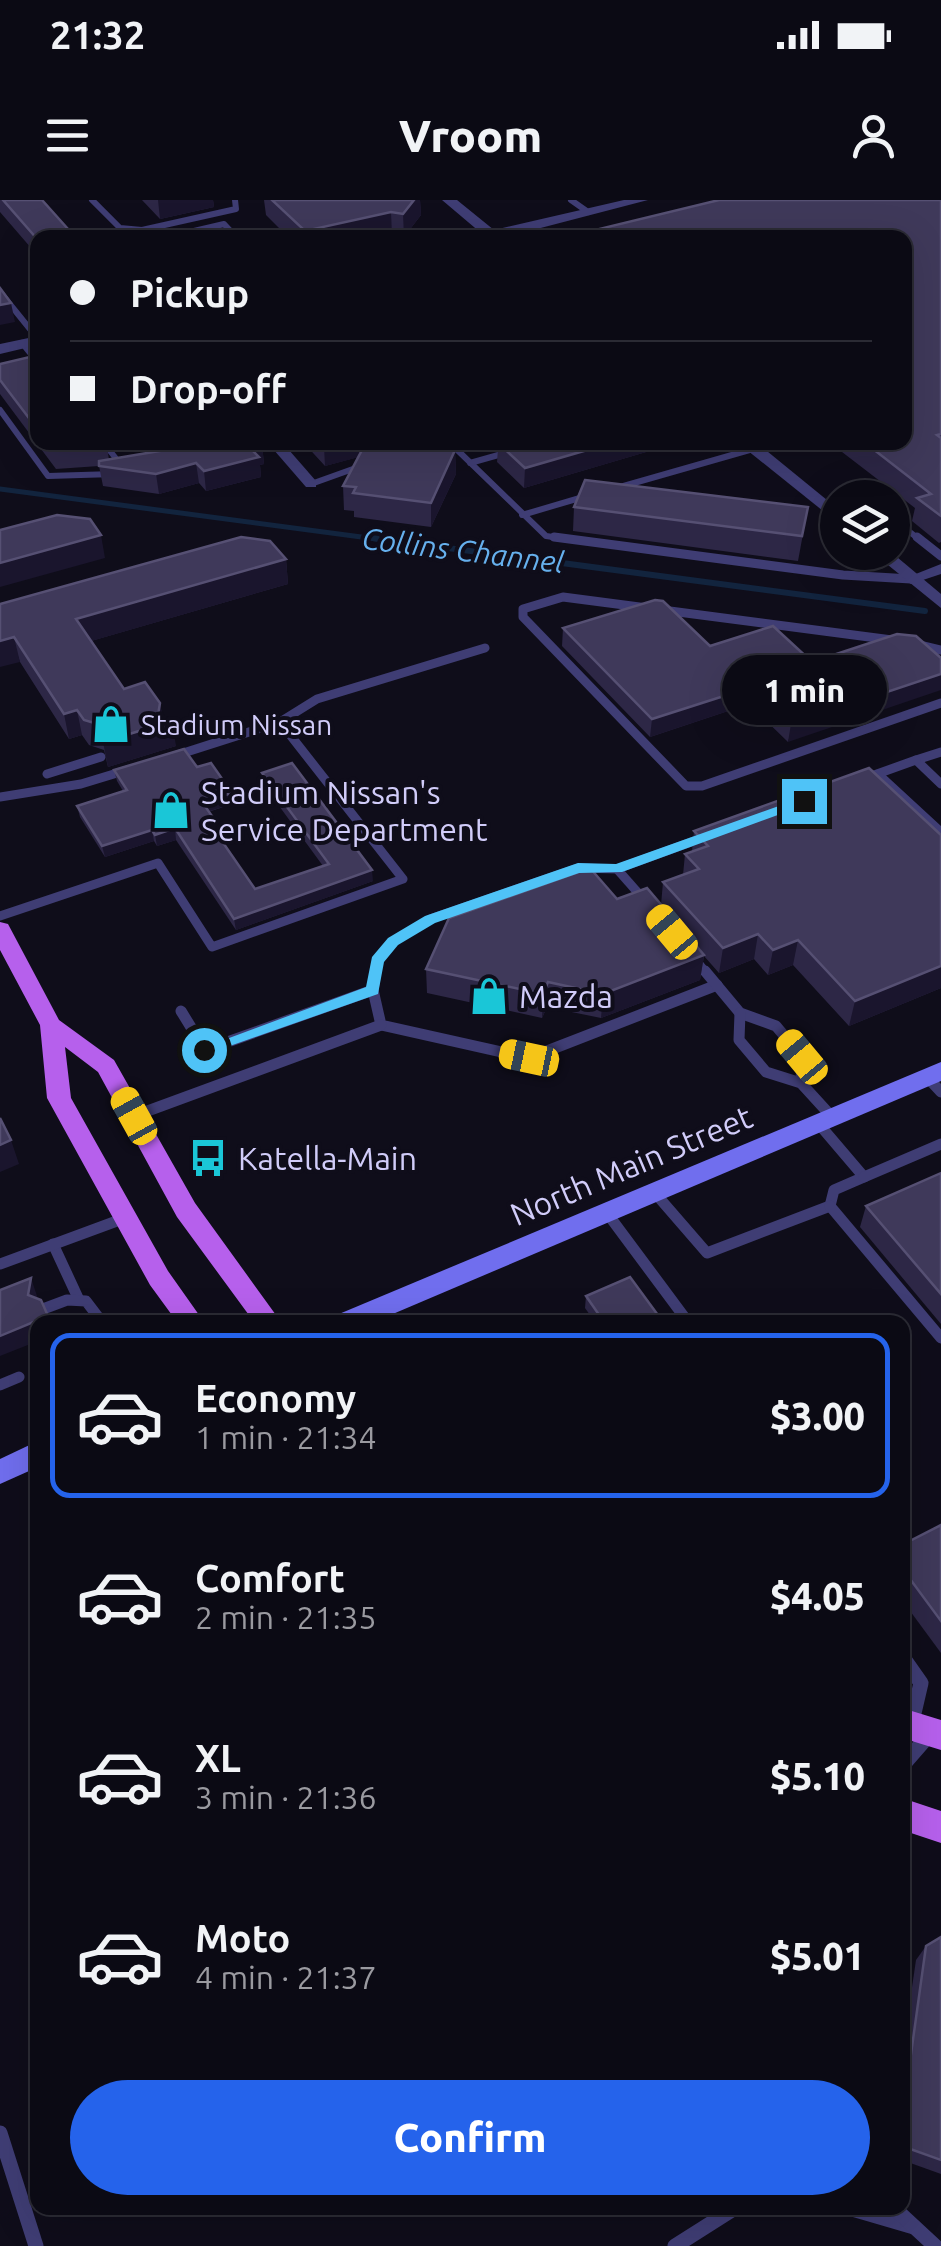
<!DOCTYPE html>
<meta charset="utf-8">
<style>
:root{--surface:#0b0a14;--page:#191822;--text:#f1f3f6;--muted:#9a9aa0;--line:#2b2b34;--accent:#2563eb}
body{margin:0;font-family:Ubuntu,sans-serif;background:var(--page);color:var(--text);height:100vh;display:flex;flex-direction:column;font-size:38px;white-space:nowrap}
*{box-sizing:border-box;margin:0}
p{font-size:32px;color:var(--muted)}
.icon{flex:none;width:55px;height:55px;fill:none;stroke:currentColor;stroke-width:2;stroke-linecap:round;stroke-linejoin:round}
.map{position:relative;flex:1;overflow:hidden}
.drawer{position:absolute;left:30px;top:1115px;width:880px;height:900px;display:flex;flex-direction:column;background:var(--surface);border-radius:20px;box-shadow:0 10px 40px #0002,0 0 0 2px var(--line)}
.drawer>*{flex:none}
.hud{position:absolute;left:30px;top:30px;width:882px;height:220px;border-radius:20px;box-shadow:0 10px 40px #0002,0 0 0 2px var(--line);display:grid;align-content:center;height:220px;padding:0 40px;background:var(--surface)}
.tools{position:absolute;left:820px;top:280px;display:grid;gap:20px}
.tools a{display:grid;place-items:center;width:90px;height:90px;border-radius:50%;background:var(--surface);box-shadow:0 10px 40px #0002,0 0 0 2px var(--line);font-size:50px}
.end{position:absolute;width:45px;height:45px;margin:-22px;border:12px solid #4fc3f7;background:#111;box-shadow:0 0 0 5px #111}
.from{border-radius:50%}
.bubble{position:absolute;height:70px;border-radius:35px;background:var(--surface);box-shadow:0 10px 40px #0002,0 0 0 2px var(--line);font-size:32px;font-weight:800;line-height:70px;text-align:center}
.car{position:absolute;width:30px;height:60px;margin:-30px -15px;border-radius:12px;box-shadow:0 0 8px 2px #0007;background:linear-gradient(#f5c518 24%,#345 0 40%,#f5c518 0 76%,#345 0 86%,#f5c518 0)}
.hud b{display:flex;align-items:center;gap:35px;height:95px;font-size:38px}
.hud b+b{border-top:2px solid var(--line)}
.hud i{width:25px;height:25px;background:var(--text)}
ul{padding:18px 0 0;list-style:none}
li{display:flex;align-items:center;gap:30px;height:165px;margin:0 20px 15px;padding:0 20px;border:5px solid transparent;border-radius:20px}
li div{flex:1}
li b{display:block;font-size:38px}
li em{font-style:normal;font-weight:800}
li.selected{border-color:var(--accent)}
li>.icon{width:90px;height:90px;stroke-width:1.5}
.button{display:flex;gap:20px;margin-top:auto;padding:20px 40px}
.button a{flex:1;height:115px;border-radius:60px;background:var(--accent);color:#fff;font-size:40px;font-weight:800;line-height:115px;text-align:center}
.status{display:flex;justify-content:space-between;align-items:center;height:70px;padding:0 50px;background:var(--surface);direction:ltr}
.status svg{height:28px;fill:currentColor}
header{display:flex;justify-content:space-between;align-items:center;height:130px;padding:0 40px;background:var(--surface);font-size:45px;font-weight:800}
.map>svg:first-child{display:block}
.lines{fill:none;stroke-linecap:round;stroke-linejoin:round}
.stream-far1{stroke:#12243e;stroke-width:5}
.stream{stroke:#12243e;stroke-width:6}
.service-far3{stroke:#3f3d74;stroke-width:6}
.service-far2{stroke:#3f3d74;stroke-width:9}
.service-far1{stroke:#3f3d74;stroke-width:11}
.service{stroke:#3f3d74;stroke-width:15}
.minor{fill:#3f3d74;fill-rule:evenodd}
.tertiary{fill:#3f3d74;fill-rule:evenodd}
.secondary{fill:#706eee;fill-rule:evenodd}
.primary{fill:#b660ec;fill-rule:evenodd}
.wall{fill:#2d2746}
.shaded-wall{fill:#1a152d}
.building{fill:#3f395a;stroke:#565073;stroke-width:2.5}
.route{fill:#4fc3f7}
.labels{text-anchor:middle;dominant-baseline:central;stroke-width:8;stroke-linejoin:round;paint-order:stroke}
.far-poi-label{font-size:28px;fill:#d1ccf9;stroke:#0f0d1a;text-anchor:start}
.far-water-label{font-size:30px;font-style:italic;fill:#66b0ed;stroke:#0f0d1a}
.poi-label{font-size:32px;fill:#d1ccf9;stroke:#0f0d1a;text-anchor:start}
.street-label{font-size:32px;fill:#d1ccf9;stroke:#0f0d1a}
</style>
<div class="status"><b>21:32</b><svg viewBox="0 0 49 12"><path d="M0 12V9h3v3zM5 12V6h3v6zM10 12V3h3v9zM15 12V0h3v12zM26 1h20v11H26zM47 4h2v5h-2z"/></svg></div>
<header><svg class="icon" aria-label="menu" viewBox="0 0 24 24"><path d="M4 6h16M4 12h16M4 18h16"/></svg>Vroom<svg class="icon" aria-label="person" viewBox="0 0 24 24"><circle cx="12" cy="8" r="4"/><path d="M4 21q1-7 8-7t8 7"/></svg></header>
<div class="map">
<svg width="941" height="2046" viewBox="0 0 941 2046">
<rect width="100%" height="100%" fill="#0f0d1a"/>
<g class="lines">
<path class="stream-far1" d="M0 289 384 340"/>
<path class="stream" d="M365 337 925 411"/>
<g class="service-far3">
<path d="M92 0 120 28 142 30 236 9 235 0"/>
<path d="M571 0 588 12"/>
<path d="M164 38 224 24 237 38"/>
<path d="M0 92 38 139"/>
<path d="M22 143 38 163"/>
<path d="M0 210 48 276 114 274 121 265 103 242"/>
<path d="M449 242 546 336 574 340"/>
<path d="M470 263 509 252"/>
<path d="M311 284 364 265"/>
<path d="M613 289 753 249"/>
<path d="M522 315 590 295"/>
<path d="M892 318 920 340"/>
</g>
<g class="service-far2">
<path d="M554 337 843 375 911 379"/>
<path d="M917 337 941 356"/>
<path d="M892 440 563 397 523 409V417L686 586H702L941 503"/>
<path d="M915 444 941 450"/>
<path d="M941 552 916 560 941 584"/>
<path d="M174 556 280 522 317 499 485 448"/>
<path d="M47 574 101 557"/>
<path d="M878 574 941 632"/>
<path d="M863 579 916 560"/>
<path d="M0 597 81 584 127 570"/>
<path d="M617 669 647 703"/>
<path d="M0 716 158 663 212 747 403 679 280 522"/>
<path d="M695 759 707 774"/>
<path d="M375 774 377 761 393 742 430 719 578 668 617 669 705 637"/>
</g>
<g class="service-far1">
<path d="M376 771 373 790 381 825 529 858 717 785"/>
<path d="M705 771 740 813 776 826 802 857 801 883"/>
<path d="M181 811 205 850 373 790"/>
<path d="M740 813 739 840 766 872 801 883 832 917"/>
<path d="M927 877 941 892"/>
<path d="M134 916 381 825"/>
<path d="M818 923 864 977 834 990 830 1006"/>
<path d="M864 977 941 944"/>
<path d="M655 993 707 1053 830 1006"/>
<path d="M830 1006 941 1138"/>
<path d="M607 1013 688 1122"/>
<path d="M53 1044 79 1100"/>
<path d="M0 1064 125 1018"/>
<path d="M43 1109 67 1100 86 1101 102 1122"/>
<path d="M0 1185 19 1177"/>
</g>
<g class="service">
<path d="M902 1456 921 1483 911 1526"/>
<path d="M902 1566 929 1535"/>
<path d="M0 1933 36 2046"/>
<path d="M849 2008 914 2027"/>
<path d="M894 2008 935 2046"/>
<path d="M675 2046 735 2008"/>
</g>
<g class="minor">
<path d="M267 242H282L316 281V287H306Z"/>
<path d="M941 364V374L911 384 903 379Z"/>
</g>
<g class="tertiary">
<path d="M442 0H457L494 30 624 0H648L502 38H472L481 33Z"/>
<path d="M38 136V145L0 154V144Z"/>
<path d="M737 242H756L838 309V323Z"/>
<path d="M872 352H891L941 394V408Z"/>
</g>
<g class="secondary">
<path d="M941 862V881L374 1122H335L339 1114Z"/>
<path d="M38 1241V1267L0 1284V1259Z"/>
</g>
<g class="primary">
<path d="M0 722 8 724 59 820 114 860 195 1003 281 1122H254L177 1017 98 872 65 847 71 898 168 1071 204 1122H177L150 1085 47 898 40 825 0 750Z"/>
<path d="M902 1508 941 1520V1550L902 1538Z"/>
<path d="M902 1598 941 1611V1643L902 1630Z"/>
</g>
</g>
<g class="wall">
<path d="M0 0H42L38 38V56L0 12Z"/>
<path d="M142 0H213L214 7 160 19Z"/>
<path d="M264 0H420L421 15 404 37 392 35 380 38H289L266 15Z"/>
<path d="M941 0V342L939 343 912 321 915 308 829 242H905V38H598L599 29Z"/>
<path d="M38 155V242H104L107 246 109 260 154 252 146 242H260L262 244 264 264 260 265 261 277 206 291 199 283 159 294 103 286 99 266 56 269 0 194V164Z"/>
<path d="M303 242H416L408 244 455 250 456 274 431 327 354 317V311L344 310 343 286 358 257 325 266Z"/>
<path d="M477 242H680L524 288 497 262 498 249 486 251Z"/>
<path d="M574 307H808L798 361 573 331Z"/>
<path d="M286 359 288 384 91 441 124 489 160 503 162 517 176 546 108 567 104 550 89 545 82 535 69 539 20 462 0 404Z"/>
<path d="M563 428 710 446 812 462 788 542 749 504 650 537 562 446Z"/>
<path d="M197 567 233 604 208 612 212 616 213 628 255 689 323 666 263 584 262 573 373 681 236 730 176 640 157 646 154 641 105 657 80 617 77 606 123 591 117 581 114 570Z"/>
<path d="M694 631 941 635V788L849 826 793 765 768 775 754 759 719 773 704 756 700 780 601 818 547 807 542 818 427 793 426 769 617 699 661 705 663 682 683 675 685 654 692 651Z"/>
<path d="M941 973V1124L860 1027 866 1006Z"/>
<path d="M586 1096 663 1122H595L585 1108Z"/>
<path d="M941 1325V1453L902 1400V1345Z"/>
<path d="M941 1737V1974L902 1960V1856L916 1760 926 1746Z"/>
</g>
<g class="shaded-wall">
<path d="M158 0H213L214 7 160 19Z"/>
<path d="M414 0H420L421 15 404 37 403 14Z"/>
<path d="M391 12 392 35 380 38H306L305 31Z"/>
<path d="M11 103 15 122 0 125V105Z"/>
<path d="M339 242H416L325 266 324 246Z"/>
<path d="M486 242H523L498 243V249L486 251Z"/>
<path d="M615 242H680L524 288 525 268Z"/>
<path d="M262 244 264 264 260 265 261 277 206 291 204 271 250 248Z"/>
<path d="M455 250 456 274 431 327V303Z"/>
<path d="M196 263 199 283 159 294 156 274Z"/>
<path d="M101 335 105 358 0 387V363Z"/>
<path d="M286 359 288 384 81 444 76 419Z"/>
<path d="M14 437 20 462 0 467V441Z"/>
<path d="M941 474V490L788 542 791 524Z"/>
<path d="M752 487 749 504 650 537 652 519Z"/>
<path d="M160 503 164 523 172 521 176 546 108 567 103 542 158 515Z"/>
<path d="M77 510 82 535 69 539 64 514Z"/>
<path d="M232 593 233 604 203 613 202 602Z"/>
<path d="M175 628 176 640 157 646 155 635Z"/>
<path d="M152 630 154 641 105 657 102 646Z"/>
<path d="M372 670 373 681 236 730 234 719Z"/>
<path d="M758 734 754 759 719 773 723 748Z"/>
<path d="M798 740 793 765 768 775 773 750Z"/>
<path d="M704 755 700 780 601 818 603 794Z"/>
<path d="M941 766V788L849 826 855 801Z"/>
<path d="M548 782 547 807 542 818 543 794Z"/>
<path d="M11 940 19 964 0 972V945Z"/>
<path d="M31 1078 37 1096 35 1113 28 1095Z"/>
<path d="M48 1116 50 1122H38V1141L0 1156V1136Z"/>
</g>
<g class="building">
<path d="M3 0H42L76 38H38V40Z"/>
<path d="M272 0H414L403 14 391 12 305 31Z"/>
<path d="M719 0H941V234L937 235 941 238V316L917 298 931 294 864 242H905V38H610L599 29Z"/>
<path d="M0 88 11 103 0 105Z"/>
<path d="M38 155V230L0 180V164Z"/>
<path d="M47 242H104L107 246 52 249Z"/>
<path d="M159 242H260L262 244 250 248 259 257 204 271 196 263 156 274 99 266V261L165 250Z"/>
<path d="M320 242H339L324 246Z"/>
<path d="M385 242 455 250 431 303 353 293 356 287 343 286 362 250Z"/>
<path d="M500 242H615L525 268 498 243Z"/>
<path d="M585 280 808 307 802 336 574 307Z"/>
<path d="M57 315 90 319 101 335 0 363V330Z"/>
<path d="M241 337 270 341 286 359 76 419 124 489 145 482 160 503 158 515 172 521 103 542 101 525 84 520 77 510 64 514 14 437 0 441V404Z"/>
<path d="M655 400 663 401 710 446 773 426 812 462 897 434 916 436 941 458V474L791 524 752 487 652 519 563 428Z"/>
<path d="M184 549 197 567 211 563 232 593 202 602 212 616 206 618 255 689 329 664 262 573 292 563 372 670 234 719 175 628 155 635 152 630 102 646 77 606 127 590 114 570Z"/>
<path d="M869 568 941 635V766L855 801 798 740 773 750 758 734 723 748 663 682 699 669 685 654 708 646 694 631Z"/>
<path d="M590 668 617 699 647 688 704 755 603 794 548 782 543 794 426 769 449 718Z"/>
<path d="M0 918 11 940 0 945Z"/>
<path d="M941 973V1094L866 1006Z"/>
<path d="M630 1077 663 1122H604L586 1096Z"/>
<path d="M31 1078 28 1095 41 1100 48 1116 0 1136V1090Z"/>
<path d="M941 1325V1421L902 1368V1345Z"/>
<path d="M941 1737V1960L902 1946V1919L926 1746Z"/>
</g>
<path class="route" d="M804 597 808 598V604L622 672 579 673 435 723 398 745 384 762 378 794 210 853 204 855 197 850 366 787 372 757 388 738 425 716 578 663 616 664Z"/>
<defs>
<g id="shop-bare" transform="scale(3)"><path d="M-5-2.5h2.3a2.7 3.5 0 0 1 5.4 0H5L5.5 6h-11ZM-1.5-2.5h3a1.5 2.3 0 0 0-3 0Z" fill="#1ac6d7" stroke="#0f0d1a" stroke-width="2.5" paint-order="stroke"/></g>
<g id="bus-bare" transform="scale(3)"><path d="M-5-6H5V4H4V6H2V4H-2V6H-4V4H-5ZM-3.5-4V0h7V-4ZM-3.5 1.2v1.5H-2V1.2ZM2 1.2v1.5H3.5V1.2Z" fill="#1ac6d7" stroke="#0f0d1a" stroke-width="2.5" paint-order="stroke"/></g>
</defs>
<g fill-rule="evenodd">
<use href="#shop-bare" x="111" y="524"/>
<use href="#shop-bare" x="171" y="610"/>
<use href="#shop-bare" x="489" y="796"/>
<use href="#bus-bare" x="208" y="958"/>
</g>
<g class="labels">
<g class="far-poi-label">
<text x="141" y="524">Stadium Nissan</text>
</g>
<g class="far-water-label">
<text transform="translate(463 350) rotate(7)">Collins Channel</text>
</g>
<g class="poi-label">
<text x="201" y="592">Stadium Nissan's<tspan x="201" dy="37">Service Department</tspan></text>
<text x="519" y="796">Mazda</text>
<text x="238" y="958">Katella-Main</text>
</g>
<g class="street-label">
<text transform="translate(631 965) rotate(-23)">North Main Street</text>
</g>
</g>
</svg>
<div class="tools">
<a><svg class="icon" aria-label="layers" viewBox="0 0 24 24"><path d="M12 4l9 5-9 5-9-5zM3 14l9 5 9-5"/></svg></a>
</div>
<i class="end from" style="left:204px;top:850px"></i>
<i class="end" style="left:804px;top:601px"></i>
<div class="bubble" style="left:722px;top:455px;width:165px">1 min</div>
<i class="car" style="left:672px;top:732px;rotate:320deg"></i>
<i class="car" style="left:802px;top:857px;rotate:320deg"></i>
<i class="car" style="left:529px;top:858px;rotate:282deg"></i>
<i class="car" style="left:134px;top:916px;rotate:331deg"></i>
<div class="hud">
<b><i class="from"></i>Pickup</b>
<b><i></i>Drop-off</b>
</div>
<section class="drawer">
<ul>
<li class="selected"><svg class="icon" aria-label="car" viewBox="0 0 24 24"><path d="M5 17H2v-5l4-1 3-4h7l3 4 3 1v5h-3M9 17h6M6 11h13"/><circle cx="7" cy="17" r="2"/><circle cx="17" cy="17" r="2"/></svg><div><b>Economy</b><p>1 min · 21:34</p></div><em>$3.00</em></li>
<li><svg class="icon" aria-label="car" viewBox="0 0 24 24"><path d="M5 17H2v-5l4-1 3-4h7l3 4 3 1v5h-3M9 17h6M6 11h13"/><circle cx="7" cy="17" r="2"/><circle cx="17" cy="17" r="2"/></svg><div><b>Comfort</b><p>2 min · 21:35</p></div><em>$4.05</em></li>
<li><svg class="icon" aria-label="car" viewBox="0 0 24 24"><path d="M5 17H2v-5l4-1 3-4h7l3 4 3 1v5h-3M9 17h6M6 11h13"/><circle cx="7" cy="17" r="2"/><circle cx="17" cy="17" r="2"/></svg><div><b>XL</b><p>3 min · 21:36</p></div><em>$5.10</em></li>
<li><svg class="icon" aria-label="car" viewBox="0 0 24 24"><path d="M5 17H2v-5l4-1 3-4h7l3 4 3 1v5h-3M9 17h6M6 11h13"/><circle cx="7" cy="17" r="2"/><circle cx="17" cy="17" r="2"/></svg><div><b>Moto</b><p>4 min · 21:37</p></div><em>$5.01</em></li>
</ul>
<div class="button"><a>Confirm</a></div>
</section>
</div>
